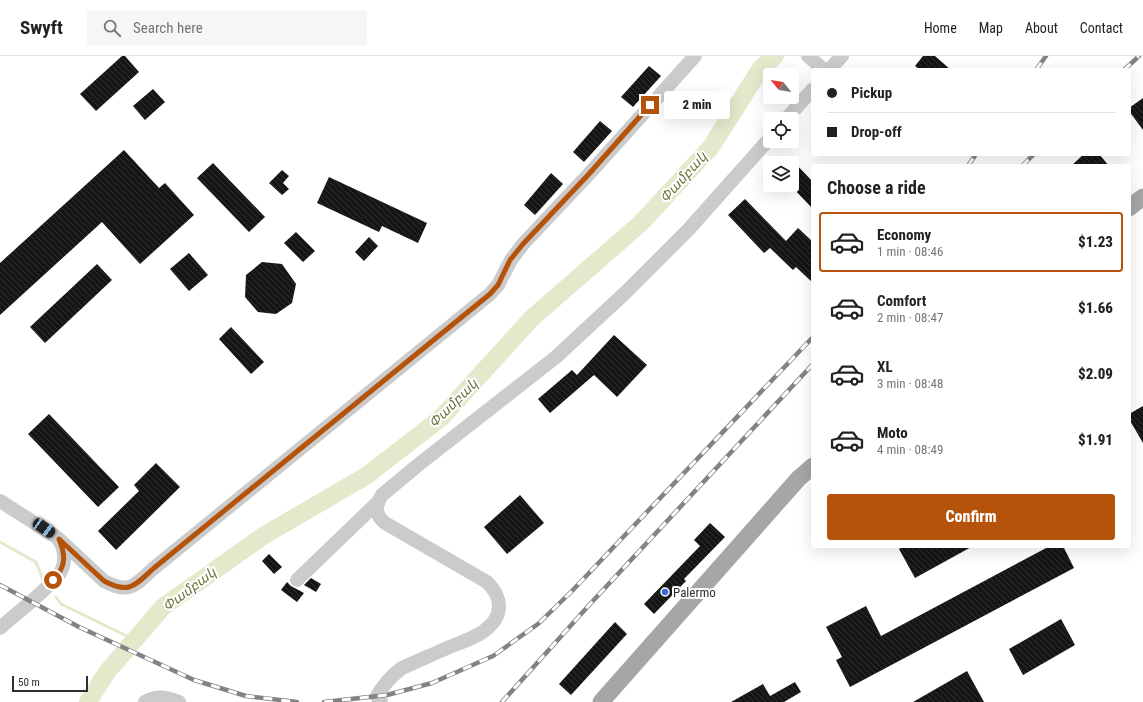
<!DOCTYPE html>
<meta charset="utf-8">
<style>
:root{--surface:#fff;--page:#f6f6f6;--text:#222;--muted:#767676;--line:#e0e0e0;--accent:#b45309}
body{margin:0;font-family:"Roboto Condensed","Noto Sans Armenian",sans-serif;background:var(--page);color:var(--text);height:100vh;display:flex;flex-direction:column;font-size:15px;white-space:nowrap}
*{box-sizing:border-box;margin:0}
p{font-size:13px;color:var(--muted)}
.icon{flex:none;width:22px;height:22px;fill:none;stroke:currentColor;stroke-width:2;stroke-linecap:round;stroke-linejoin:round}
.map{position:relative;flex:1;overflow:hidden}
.drawer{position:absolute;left:811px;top:108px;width:320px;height:384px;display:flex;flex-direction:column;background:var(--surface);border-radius:4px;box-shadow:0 4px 16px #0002}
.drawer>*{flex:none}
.top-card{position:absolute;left:811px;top:12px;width:320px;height:88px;border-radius:4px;box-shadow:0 4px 16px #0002;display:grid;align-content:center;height:88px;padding:0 16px;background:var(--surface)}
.needle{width:26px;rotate:300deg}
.tools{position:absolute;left:763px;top:12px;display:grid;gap:8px}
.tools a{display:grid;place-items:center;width:36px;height:36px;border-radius:4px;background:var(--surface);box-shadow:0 4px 16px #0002;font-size:20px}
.scale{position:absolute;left:12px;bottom:10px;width:76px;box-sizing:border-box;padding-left:4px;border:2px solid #2e2e2e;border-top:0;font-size:11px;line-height:14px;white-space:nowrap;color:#2e2e2e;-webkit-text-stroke:3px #fff;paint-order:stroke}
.end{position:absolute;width:18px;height:18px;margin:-9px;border:5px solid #b45309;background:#fff;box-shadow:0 0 0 2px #fff}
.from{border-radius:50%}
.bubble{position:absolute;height:28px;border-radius:4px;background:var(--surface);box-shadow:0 4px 16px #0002;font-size:13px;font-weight:800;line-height:28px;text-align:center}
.car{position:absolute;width:12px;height:24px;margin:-12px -6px;border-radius:5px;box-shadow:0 0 3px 1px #0007;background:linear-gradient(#222 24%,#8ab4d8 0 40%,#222 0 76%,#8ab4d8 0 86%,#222 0)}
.top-card b{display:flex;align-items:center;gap:14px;height:38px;font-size:15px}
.top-card b+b{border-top:1px solid var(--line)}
.top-card i{width:10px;height:10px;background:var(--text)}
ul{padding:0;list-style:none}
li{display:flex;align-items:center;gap:12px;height:60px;margin:0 8px 6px;padding:0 8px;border:2px solid transparent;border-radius:4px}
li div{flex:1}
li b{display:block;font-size:15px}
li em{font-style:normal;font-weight:800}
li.on{border-color:var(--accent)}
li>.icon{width:36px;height:36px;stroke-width:1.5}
h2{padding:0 16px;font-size:18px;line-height:48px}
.cta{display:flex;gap:8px;margin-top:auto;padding:8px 16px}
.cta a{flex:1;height:46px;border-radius:4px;background:var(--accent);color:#fff;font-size:16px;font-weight:800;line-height:46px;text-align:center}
header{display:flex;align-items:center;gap:24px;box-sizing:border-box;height:56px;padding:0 20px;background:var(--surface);border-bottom:1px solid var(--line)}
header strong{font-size:19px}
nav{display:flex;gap:22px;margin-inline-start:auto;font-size:14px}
.search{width:280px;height:36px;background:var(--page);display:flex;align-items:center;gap:10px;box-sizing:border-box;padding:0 14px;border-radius:4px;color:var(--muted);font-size:15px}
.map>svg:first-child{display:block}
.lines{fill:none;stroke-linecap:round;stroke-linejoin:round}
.stream{stroke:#e3e9cb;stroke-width:3}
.river{stroke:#e3e9cb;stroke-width:18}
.building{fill:url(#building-back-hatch)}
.minor{stroke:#cbcbcb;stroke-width:14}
.major{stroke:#a6a6a6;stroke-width:17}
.rail-casing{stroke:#838383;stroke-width:4.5}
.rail{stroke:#fff;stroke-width:3;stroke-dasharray:9;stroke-linecap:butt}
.route{stroke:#b45309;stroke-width:5}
.poi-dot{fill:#4067d6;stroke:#fff;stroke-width:1.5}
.labels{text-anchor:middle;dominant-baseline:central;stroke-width:4;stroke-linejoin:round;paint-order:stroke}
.poi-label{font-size:13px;fill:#2e2e2e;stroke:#fff;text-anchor:start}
.water-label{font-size:14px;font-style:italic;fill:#6b773c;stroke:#fff}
</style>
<header>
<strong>Swyft</strong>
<div class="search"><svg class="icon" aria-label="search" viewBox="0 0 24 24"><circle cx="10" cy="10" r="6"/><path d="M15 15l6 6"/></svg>Search here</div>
<nav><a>Home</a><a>Map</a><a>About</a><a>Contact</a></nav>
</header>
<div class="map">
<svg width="1143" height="646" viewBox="0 0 1143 646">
<defs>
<pattern id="building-back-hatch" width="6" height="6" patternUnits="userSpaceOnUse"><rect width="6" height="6" fill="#151515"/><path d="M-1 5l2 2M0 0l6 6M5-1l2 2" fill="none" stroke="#2f2f2f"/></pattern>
</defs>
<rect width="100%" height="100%" fill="#fff"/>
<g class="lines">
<g class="stream">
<path d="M0 486 36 506 43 524"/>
<path d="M56 541 61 548 135 584"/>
</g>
<path class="river" d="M88 646 107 616 163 551 263 480 366 420 441 362 532 262 641 167 711 91 761 12 775 0"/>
</g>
<g class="building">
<path d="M122 0H125L139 16 96 55 80 38Z"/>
<path d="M923 0H935L951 14H920L915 10Z"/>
<path d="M649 10 661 20 633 51 621 41Z"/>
<path d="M153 33 165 46 145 64 133 50Z"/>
<path d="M1143 42V74L1129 55V52Z"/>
<path d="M600 65 612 75 584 106 573 96Z"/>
<path d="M124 94 159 132 165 127 194 159 140 208 102 166 0 259V207Z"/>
<path d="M1084 98H1099L1109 110H1071Z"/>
<path d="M792 104 813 126V153L792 131Z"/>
<path d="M213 107 265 161 249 176 197 122Z"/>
<path d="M282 114 289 120 283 127 289 133 282 139 269 127Z"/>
<path d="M551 117 563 128 535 159 524 149Z"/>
<path d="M329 121 427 167 418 187 382 170 379 176 317 147Z"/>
<path d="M745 143 786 185 798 172 813 186V227L796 211 793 214 770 192 764 197 728 159Z"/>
<path d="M296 176 315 195 303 206 284 187Z"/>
<path d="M369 181 378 190 364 205 355 196Z"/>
<path d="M189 197 208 219 189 235 170 213Z"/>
<path d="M262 206 282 208 296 228 292 247 276 258 258 256 245 241 246 219Z"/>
<path d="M97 208 112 224 45 287 30 271Z"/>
<path d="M231 271 264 306 251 318 219 283Z"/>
<path d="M614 279 647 309 617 341 594 319 550 357 538 343 572 314 577 319Z"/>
<path d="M1143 350V387L1129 363V358Z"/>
<path d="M49 358 119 431 98 451 28 378Z"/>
<path d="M156 407 180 431 116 494 98 475 139 435 134 429Z"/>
<path d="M520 439 544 467 507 498 484 471Z"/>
<path d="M710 467 725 481 684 523 686 525 654 558 644 548 700 490 694 484Z"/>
<path d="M904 490H973L915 522 899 493Z"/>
<path d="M1050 490H1063L1074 512 850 631 836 604 842 601 826 571 866 550 881 580Z"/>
<path d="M269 498 282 511 274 518 262 505Z"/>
<path d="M311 522 321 528 316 536 304 529Z"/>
<path d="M287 526 291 530 304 537 297 546 281 534Z"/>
<path d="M1061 563 1075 589 1023 619 1009 593Z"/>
<path d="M615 566 627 578 571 639 559 628Z"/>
<path d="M967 615 984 646H913Z"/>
<path d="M795 626 801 636 784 646H731L763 628 770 640Z"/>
</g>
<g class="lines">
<g class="minor">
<path d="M808 0 824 14"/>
<path d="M829 14 842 0"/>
<path d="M786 63 813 33"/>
<path d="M0 445 55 480C65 488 67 506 60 517 58 520 54 523 52 526 36 543 17 557 0 572"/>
<path d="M59 483 104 525C130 539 135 529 154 512L490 238 498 229 511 204 523 188 588 119 695 0"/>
<path d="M297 524 378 446"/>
<path d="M145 646C156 639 167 641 179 646"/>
<path d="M381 646 377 640C384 628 391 620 402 612 417 605 432 599 447 592 459 587 473 583 484 575 503 561 504 543 487 526L385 467C375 459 375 450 382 439L418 409 556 301 625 237 689 173 770 82"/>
</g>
<g class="major">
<path d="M1129 152 1143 141"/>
<path d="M601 646 799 422 813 410"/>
</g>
<g class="rail-casing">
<g id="rail">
<path d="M1036 14 1046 0"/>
<path d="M1124 14 1139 0"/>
<path d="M968 110 976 98"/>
<path d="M1022 110 1034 98"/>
<path d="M0 529 79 571 194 624 246 640 297 646"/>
<path d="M324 646 387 639 432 627 493 600 538 568 571 536 813 281"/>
<path d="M502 646 591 547 813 308"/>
</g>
</g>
<use href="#rail" class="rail"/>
</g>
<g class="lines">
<path class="route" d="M53 524C66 511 66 500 59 483L104 525C130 539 135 529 154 512L490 238 498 229 510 204 523 188 588 119 650 49"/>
</g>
<circle class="poi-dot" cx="665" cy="536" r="4"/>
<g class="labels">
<g class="poi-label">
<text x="673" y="536">Palermo</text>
</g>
<g class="water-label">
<text transform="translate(683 121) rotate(-48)">Փամբակ</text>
<text transform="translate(453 347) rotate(-45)">Փամբակ</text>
<text transform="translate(189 533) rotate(-37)">Փամբակ</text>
</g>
</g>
</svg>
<div class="tools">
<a><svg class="needle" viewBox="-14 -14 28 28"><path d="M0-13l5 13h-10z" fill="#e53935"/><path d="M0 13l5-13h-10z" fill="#767676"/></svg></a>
<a><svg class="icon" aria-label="locate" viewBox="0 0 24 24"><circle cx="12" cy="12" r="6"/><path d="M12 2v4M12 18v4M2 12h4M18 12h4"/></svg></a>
<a><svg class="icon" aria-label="layers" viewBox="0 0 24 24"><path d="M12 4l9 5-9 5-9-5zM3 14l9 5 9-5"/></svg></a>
</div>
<div class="scale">50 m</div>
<i class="end from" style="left:53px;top:524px"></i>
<i class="end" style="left:650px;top:49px"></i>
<div class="bubble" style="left:664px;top:35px;width:66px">2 min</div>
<i class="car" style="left:44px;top:472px;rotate:125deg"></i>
<div class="top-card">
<b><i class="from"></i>Pickup</b>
<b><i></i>Drop-off</b>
</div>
<section class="drawer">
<h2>Choose a ride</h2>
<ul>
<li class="on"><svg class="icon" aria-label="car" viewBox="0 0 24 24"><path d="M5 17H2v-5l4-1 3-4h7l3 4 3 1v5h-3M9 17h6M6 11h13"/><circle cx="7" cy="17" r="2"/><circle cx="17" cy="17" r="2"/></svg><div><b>Economy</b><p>1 min · 08:46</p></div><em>$1.23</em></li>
<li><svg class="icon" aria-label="car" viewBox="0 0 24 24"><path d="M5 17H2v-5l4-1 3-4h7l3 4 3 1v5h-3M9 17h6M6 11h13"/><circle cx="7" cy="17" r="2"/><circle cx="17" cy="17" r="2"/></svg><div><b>Comfort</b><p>2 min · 08:47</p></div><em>$1.66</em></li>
<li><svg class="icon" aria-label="car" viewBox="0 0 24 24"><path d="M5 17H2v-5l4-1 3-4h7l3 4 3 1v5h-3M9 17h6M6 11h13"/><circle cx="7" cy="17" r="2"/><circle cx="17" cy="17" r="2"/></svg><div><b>XL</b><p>3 min · 08:48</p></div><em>$2.09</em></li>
<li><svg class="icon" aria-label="car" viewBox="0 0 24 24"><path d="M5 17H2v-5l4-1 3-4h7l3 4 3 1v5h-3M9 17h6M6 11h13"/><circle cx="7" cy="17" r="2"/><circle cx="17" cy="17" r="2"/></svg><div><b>Moto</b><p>4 min · 08:49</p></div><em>$1.91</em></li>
</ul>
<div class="cta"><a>Confirm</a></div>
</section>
</div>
